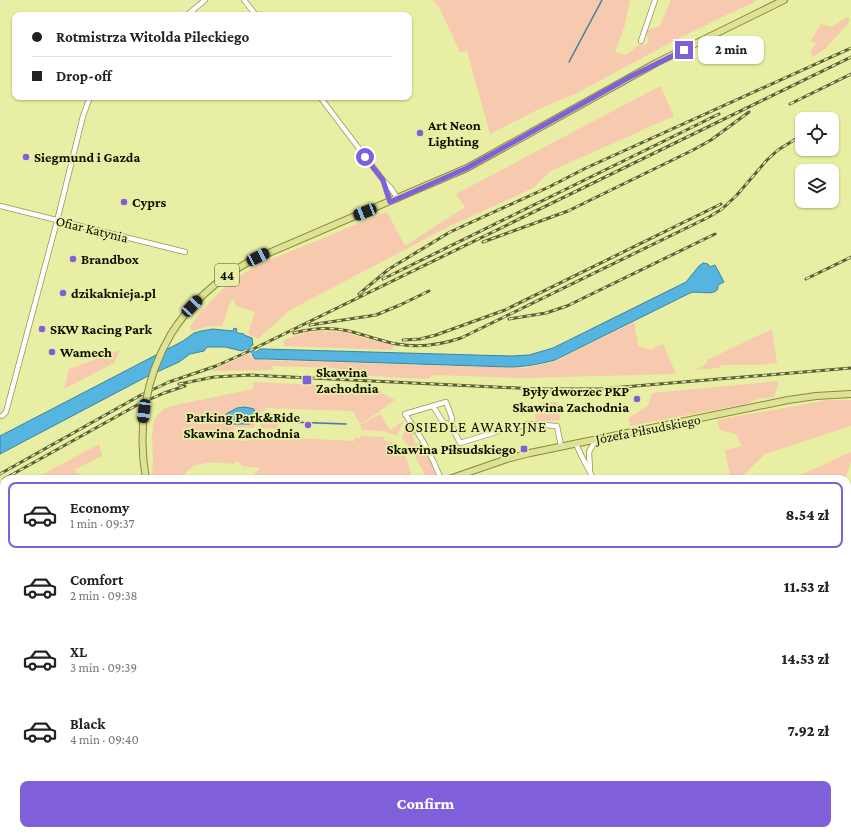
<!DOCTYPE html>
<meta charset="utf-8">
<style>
:root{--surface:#fff;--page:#f2f2f2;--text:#222;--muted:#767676;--line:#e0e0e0;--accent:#7f5fda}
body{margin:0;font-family:"Crimson Pro",serif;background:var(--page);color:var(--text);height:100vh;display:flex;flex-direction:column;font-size:15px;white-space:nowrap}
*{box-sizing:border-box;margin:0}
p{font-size:13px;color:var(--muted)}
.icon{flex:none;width:22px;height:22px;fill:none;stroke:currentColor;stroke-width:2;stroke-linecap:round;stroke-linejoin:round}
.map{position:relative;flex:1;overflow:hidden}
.side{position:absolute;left:0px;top:475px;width:851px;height:360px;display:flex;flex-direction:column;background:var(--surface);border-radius:12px 12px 0 0;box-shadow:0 1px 3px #0004}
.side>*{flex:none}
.guide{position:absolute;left:12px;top:12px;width:400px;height:88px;border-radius:8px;box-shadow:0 1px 3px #0004;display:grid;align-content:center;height:88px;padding:0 20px;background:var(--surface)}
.tools{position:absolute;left:795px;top:112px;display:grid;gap:8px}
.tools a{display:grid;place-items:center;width:44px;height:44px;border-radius:8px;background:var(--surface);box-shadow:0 1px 3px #0004;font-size:20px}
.end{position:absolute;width:18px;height:18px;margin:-9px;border:5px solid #7f5fda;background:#fff;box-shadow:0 0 0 2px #fff}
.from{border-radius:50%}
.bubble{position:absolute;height:28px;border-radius:8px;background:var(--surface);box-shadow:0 1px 3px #0004;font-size:13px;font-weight:800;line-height:28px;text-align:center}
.car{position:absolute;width:12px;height:24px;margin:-12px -6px;border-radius:5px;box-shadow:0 0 3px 1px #0007;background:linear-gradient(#222 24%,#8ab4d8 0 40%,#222 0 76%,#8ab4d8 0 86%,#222 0)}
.guide b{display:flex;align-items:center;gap:14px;height:38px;font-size:15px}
.guide b+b{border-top:1px solid var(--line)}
.guide i{width:10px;height:10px;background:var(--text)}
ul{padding:7px 0 0;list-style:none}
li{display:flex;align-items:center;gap:12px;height:66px;margin:0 8px 6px;padding:0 12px;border:2px solid transparent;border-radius:8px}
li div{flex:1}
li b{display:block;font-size:15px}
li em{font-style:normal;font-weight:800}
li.current{border-color:var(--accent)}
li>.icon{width:36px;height:36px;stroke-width:1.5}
.action{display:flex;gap:8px;margin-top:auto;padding:8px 20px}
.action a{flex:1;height:46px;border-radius:8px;background:var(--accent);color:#fff;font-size:16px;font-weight:800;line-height:46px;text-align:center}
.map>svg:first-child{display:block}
.green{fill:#f7c9ae;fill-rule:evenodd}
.water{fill:#56b4e0;stroke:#40829d}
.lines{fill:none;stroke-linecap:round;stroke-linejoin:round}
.stream{stroke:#40829d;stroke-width:1.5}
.canal{stroke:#56b4e0;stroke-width:4.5}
.minor-casing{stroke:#949850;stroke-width:6}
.major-casing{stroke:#878b35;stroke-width:8}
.minor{stroke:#fff;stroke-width:4.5}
.major{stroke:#dee297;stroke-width:6}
.rail-casing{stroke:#5b5e3a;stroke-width:3}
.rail{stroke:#e8eea3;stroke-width:1.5;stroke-dasharray:4.5;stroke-linecap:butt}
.major-bridge-casing{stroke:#878b35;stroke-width:8;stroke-linecap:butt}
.major-bridge{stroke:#dee297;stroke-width:6}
.route{stroke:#7f5fda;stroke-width:5}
.poi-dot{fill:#7f5fda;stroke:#e8eea3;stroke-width:1.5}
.labels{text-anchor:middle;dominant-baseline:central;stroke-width:3.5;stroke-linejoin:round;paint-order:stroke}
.shield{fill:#e8eea3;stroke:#4f5131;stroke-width:1}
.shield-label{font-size:13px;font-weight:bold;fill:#0d0e00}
.poi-label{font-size:14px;font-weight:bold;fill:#0d0e00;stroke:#e8eea3;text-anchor:start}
.street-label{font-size:14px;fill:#0d0e00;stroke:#e8eea3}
.neighbourhood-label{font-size:15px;letter-spacing:1px;fill:#0d0e00;stroke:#e8eea3}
</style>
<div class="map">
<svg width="851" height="835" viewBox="0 0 851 835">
<rect width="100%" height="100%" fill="#e8eea3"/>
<g class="green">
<path d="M433 0H630L625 25 615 52 626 55 640 44 646 45 649 41 647 35V30L660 26 671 0H758L679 38 577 93 541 108 490 134 467 51 460 52 439 7Z"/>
<path d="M847 17 850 21 826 48 813 57 810 51 817 43 811 41 821 24 832 27Z"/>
<path d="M660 86 674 116 551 171 533 188 448 227 290 310 258 339 248 334 255 312 236 306 233 299 231 300 222 326H209L192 331 190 327 200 312 222 290 236 278 260 264 387 212 405 246 465 207 456 194Z"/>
<path d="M634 322 638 346 651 350 663 344 676 374 524 378 434 375 427 379 352 375 335 368 272 366 273 370 211 371 250 353 251 357 256 360 525 368 556 361Z"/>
<path d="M772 329 777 363 759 365H722L718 368 696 370 707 363V360Z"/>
<path d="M321 331 345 332 366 339 393 345V350L284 346V340L307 332Z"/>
<path d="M120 350 114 363 64 389 69 369Z"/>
<path d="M779 381 774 397 758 399 746 404 630 426 629 418 648 406 652 393Z"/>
<path d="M253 382 360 387 362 389 380 390 383 394 395 400 379 411V412L360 424 353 411 265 408V410L261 412 253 428 234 427V440L248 441V433L252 431V436L354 441V438H360V436L384 437V440C388 441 393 442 396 444 404 450 411 469 412 479H248L261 468 243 466 238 461 233 464C220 463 198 460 187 471 185 473 184 476 182 479H151L153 462 152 436 154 419 165 408 176 405 253 389ZM255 412V416L250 424H229Z"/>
<path d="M828 400H851V426L765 454 739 479H731L725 450 742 446 736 434 720 430 717 420Z"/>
<path d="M543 402H557L556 409H542Z"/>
<path d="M559 412 560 420 536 422 535 414Z"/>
<path d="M380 414 390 430 405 420 397 435 382 431 362 430 360 425Z"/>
<path d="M263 420 347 423V425L278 423 277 429 262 428 260 425Z"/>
<path d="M410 426 412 427 416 433 412 436 416 444 421 442 438 477 429 478 426 476 409 446 402 438 406 429Z"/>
<path d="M99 444 102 456 74 470 87 479H34Z"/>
<path d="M851 452V462L845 479H792Z"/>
<path d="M847 497 851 498V707L847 708Z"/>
<path d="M4 498V540L0 542V500Z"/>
<path d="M851 721V804L847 822V723Z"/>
<path d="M4 798V831H196L195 835H0V803Z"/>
<path d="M217 831H243L244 835H217Z"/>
<path d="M762 831H845L844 835H760Z"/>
</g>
<g class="water">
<path d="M703 263 708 264 710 267 715 265 724 282 718 285C720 298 698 290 690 293L555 360C539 364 525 367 509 367L267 359H255L252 355 260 349H264L511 356 529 355 553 348 686 282 699 266Z"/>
<path d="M234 328 237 329 236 331 238 333 244 334V335L252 338 253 345 242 351 225 347H207L204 351 190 354 179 362 148 376 0 454V436L183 341 194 333 201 331 213 329 233 331Z"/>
<path d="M245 407 254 409C256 415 254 420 250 424H229L226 414 237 408Z"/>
</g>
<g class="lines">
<g class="stream">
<path d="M569 62 602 0"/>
<path d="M263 421 346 424"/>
<path d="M215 831V835"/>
<path d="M207 835V831"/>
</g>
<path class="canal" d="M244 345 257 355"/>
<g class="minor-casing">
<g id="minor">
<path d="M244 0 256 15"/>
<path d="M187 15 205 0"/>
<path d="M641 41 655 0"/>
<path d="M320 97 383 180 390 187 398 199"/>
<path d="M384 182 390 202"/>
<path d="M0 206 185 252"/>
<path d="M433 406 443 422 451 425"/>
<path d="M2 416 6 412 57 221 83 116 90 97"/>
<path d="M576 443C580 456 588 466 593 479"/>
<path d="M590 470 589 452 596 439"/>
<path d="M441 479C432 456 420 434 405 414L446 402 452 418 451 425 460 443 506 429 529 424 557 426 561 446"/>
<path d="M0 565 4 573"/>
<path d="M0 630 4 627"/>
<path d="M0 635 4 660"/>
</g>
</g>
<g class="major-casing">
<g id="major">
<path d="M171 334C191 302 218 279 250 261L467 168 656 63 784 0"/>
<path d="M449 479 507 459 530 453 788 400 816 396 851 394"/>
<path d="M0 683 4 681"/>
<path d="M210 835 211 831"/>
</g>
</g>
<use href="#minor" class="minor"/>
<use href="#major" class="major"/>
<g class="rail-casing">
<g id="rail">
<path d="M790 104 851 74"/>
<path d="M483 242 568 211 693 150 711 140 749 112"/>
<path d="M383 279 719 114"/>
<path d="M806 279 851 257"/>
<path d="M359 294 389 269 450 232 549 187 586 168 851 48"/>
<path d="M509 319 546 313 567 306 715 234"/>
<path d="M310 325 376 315 400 305 429 291"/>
<path d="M294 333C312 328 331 327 349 331 365 335 381 341 397 344 419 348 440 345 461 338L709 217 722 209 736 196 767 160 778 150 802 135"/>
<path d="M403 340 420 339 436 335 505 310 721 204"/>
<path d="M179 384 214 377 249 375 537 389H599L851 368"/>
<path d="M0 474 141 395 169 382 216 366 245 353 851 57"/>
<path d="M4 479 139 404 164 393 185 386"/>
</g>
</g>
<use href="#rail" class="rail"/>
<g class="major-bridge-casing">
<path id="major-bridge" d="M146 479C137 429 145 378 171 334"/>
</g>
<use href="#major-bridge" class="major-bridge"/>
</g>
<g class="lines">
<path class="route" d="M365 157 383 180 390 202 467 168 630 77 684 50"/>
</g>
<g class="poi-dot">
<circle cx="420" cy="133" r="4"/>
<circle cx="26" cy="157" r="4"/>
<circle cx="124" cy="202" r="4"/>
<circle cx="73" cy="259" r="4"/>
<circle cx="63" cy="293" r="4"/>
<circle cx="42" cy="329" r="4"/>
<circle cx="52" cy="352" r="4"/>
<rect x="302" y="375" width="10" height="10" rx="2"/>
<circle cx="637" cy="399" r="4"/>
<circle cx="308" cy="425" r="4"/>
<rect x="520" y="445" width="8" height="8" rx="2"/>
</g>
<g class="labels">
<rect class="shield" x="215" y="264" width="24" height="22" rx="3"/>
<g class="shield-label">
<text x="227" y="275">44</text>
</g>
<g class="poi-label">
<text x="428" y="125">Art Neon<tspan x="428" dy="16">Lighting</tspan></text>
<text x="34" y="157">Siegmund i Gazda</text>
<text x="132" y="202">Cyprs</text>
<text x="81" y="259">Brandbox</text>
<text x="71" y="293">dzikaknieja.pl</text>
<text x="50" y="329">SKW Racing Park</text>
<text x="60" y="352">Wamech</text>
<text x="316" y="372">Skawina<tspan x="316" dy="16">Zachodnia</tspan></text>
<text x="629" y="391" text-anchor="end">Były dworzec PKP<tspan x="629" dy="16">Skawina Zachodnia</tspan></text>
<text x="300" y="417" text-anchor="end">Parking Park&amp;Ride<tspan x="300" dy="16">Skawina Zachodnia</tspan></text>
<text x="516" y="449" text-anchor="end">Skawina Piłsudskiego</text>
</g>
<g class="street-label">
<text transform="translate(92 229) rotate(14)">Ofiar Katynia</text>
<text transform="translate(648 429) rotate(-11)">Józefa Piłsudskiego</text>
</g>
<g class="neighbourhood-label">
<text x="476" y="427">OSIEDLE AWARYJNE</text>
</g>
</g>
</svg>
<div class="tools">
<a><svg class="icon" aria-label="locate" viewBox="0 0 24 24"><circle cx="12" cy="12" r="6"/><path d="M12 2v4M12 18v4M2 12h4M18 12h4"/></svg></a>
<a><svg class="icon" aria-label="layers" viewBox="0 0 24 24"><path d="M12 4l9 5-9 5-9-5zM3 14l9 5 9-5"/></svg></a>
</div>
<i class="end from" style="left:365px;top:157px"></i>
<i class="end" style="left:684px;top:50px"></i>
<div class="bubble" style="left:698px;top:36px;width:66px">2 min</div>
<i class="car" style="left:365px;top:212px;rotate:248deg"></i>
<i class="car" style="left:258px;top:257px;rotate:64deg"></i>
<i class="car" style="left:192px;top:306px;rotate:43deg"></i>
<i class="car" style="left:144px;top:411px;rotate:187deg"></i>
<div class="guide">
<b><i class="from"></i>Rotmistrza Witolda Pileckiego</b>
<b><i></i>Drop-off</b>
</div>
<section class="side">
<ul>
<li class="current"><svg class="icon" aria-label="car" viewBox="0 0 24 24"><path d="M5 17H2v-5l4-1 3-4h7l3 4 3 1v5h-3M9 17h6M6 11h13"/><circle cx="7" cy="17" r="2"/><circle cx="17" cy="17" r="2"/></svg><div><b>Economy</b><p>1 min · 09:37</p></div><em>8.54 zł</em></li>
<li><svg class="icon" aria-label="car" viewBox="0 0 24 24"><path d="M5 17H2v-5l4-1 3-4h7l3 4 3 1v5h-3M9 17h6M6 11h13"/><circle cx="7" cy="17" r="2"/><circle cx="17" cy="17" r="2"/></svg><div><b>Comfort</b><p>2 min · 09:38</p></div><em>11.53 zł</em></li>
<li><svg class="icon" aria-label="car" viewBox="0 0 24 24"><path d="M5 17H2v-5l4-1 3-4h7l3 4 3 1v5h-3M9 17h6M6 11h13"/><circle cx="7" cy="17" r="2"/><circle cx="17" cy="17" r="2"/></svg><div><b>XL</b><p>3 min · 09:39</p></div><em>14.53 zł</em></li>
<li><svg class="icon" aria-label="car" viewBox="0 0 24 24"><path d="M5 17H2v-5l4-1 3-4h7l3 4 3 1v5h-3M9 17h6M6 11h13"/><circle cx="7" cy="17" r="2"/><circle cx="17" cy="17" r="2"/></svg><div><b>Black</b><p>4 min · 09:40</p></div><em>7.92 zł</em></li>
</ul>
<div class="action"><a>Confirm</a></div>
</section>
</div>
